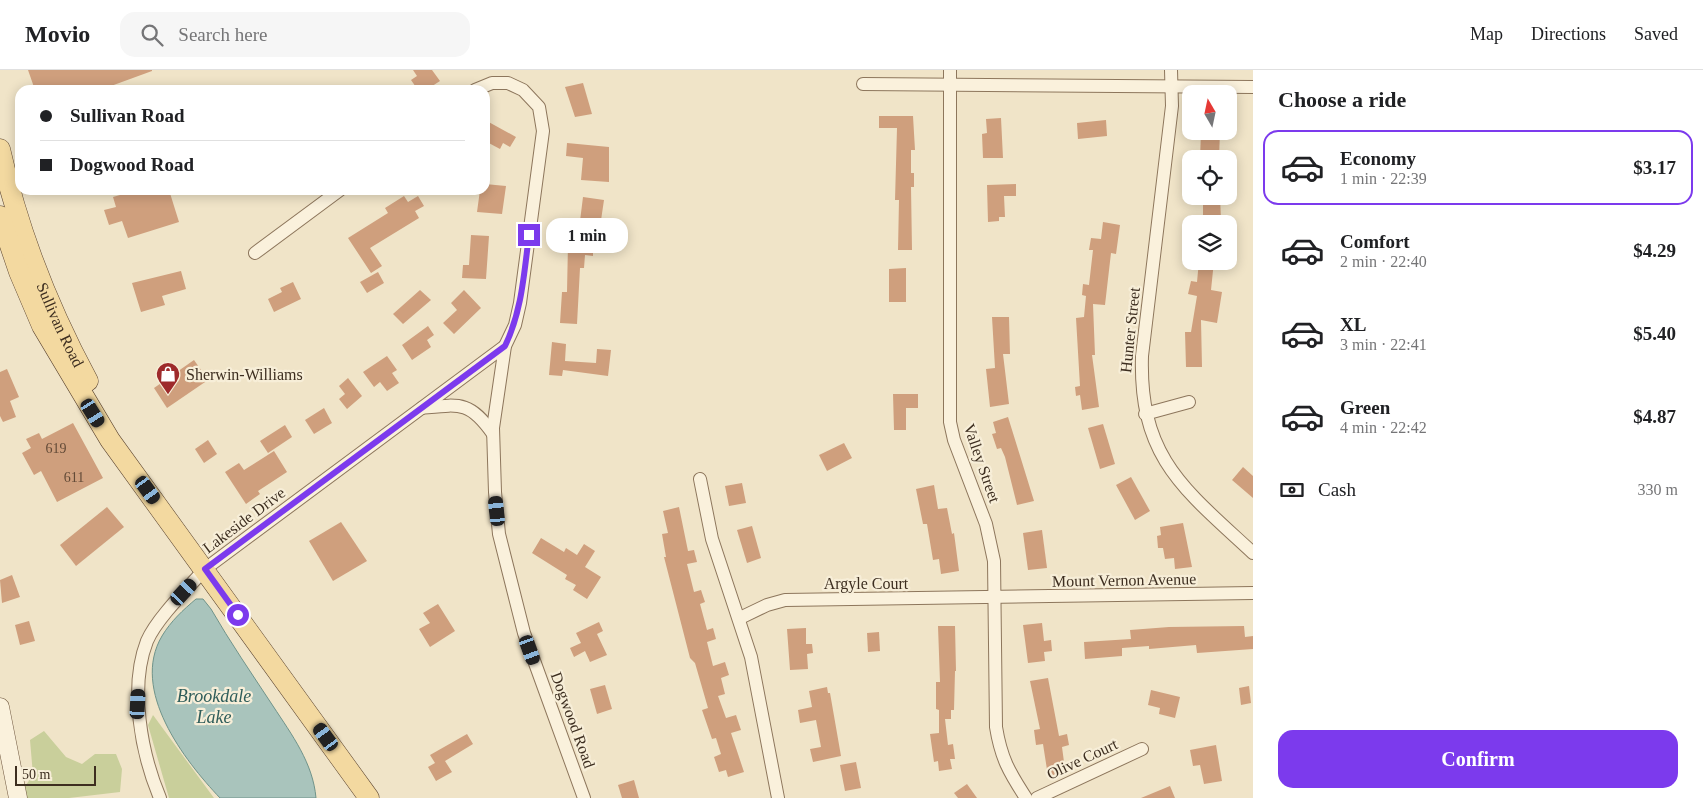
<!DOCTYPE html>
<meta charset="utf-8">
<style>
:root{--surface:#fff;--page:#f6f6f6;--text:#202124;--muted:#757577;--line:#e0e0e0;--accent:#7c3aed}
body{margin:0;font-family:"Times New Roman",serif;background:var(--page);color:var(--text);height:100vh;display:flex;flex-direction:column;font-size:19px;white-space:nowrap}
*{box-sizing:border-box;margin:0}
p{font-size:16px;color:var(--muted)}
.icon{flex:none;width:28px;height:28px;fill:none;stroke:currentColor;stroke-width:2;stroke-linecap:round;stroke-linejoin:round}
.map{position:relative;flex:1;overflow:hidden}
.sheet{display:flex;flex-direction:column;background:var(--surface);width:450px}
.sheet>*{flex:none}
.top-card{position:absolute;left:15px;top:15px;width:475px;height:110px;border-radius:15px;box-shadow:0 2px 12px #0003;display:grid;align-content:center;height:110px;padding:0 25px;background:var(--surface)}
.needle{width:32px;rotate:351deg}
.fabs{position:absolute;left:1182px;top:15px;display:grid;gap:10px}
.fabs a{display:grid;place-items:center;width:55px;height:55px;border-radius:10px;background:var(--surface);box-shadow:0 2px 12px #0003;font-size:25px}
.scale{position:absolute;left:15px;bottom:12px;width:81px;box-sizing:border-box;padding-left:5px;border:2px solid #3d2e20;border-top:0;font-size:14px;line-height:18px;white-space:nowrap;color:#3d2e20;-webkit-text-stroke:4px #f7eed8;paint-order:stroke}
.end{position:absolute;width:22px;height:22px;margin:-11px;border:6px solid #7c3aed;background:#fff;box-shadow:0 0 0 2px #fff}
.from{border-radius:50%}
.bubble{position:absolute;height:35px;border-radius:15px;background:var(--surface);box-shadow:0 2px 12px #0003;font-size:16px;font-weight:800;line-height:35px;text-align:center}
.car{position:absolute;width:15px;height:30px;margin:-15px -8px;border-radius:6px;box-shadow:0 0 4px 1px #0007;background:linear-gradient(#222 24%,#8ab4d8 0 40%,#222 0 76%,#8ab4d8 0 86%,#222 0)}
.top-card b{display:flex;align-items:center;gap:18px;height:48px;font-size:19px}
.top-card b+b{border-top:1px solid var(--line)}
.top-card i{width:12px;height:12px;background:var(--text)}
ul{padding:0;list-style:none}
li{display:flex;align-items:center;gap:15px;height:75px;margin:0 10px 8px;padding:0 15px;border:2px solid transparent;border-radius:15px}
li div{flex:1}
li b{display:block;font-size:19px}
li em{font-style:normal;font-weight:800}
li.selected{border-color:var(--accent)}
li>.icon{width:45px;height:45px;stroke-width:1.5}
h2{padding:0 25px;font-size:22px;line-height:60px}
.pay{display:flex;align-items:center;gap:12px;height:55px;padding:0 25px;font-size:19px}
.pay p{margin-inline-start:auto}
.primary-button{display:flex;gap:10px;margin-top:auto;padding:10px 25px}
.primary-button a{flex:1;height:58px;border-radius:15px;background:var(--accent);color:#fff;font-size:20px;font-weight:800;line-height:58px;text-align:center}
header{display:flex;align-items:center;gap:30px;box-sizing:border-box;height:70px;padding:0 25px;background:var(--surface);border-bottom:1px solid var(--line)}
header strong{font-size:24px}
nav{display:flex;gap:28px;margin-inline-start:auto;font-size:18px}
.search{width:350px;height:45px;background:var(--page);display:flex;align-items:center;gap:12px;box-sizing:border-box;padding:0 18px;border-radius:15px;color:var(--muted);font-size:19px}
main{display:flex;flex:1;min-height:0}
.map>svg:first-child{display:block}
.green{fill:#c9cf9b}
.water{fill:#a9c4bc;stroke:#6f938a}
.building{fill:#cf9f7d}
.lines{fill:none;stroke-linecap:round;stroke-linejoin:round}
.street-casing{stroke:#8d765c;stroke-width:14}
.secondary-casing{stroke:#6f573f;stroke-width:19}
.primary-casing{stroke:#5b4430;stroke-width:21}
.street{stroke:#faf1dc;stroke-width:12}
.secondary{stroke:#faf1dc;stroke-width:18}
.primary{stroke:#f3d9a0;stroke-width:20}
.route{stroke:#7c3aed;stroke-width:6}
.labels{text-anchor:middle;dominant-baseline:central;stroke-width:4.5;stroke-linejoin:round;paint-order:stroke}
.number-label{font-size:14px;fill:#624a37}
.street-label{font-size:16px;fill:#3d2e20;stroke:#f7eed8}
.poi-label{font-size:16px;fill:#3d2e20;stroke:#f7eed8;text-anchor:start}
.water-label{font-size:18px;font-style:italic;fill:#2f5d5a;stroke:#f7eed8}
</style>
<header>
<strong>Movio</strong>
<div class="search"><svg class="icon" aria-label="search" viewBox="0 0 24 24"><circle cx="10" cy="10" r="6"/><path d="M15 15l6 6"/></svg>Search here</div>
<nav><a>Map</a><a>Directions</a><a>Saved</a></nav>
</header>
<main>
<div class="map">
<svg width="1253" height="728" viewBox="0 0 1253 728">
<rect width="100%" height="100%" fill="#f0e4c8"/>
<g class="green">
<path d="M153 645 214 728H169L148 655Z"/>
<path d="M44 661 66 687 82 694 95 684H116L122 699 120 722 69 728H22L21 722 33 705 30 670Z"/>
</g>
<path class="water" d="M196 529H203L211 539C230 572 252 604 273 636 292 665 313 693 316 728H220C184 690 130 620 162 566 171 551 183 540 196 529Z"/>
<g class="building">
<path d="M28 0H152V1L100 20H35Z"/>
<path d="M413 0H432L440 11 426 20H418L411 10 417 6Z"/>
<path d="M583 13 592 44 575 47 565 17Z"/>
<path d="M879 46H913L915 80H911V103H914V117H911L912 180H898L899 130H895L897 58H879Z"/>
<path d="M1001 48 1003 88H983L982 64 987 63 986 49Z"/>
<path d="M485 50 516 67 510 77 503 73 500 79 485 71Z"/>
<path d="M1106 50 1107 66 1078 69 1077 53Z"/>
<path d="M1201 61H1220L1219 89H1200Z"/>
<path d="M567 73 609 77V112L581 110 583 88 566 86Z"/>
<path d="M485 114 506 116 502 144 477 142 480 120H485Z"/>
<path d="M1016 114V126H1004L1005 147H999V151L988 152 987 115Z"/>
<path d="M126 120H169L179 152 128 168 122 151 109 155 104 140 116 137 113 127 127 123Z"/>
<path d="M404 126 408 132 418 126 424 136 415 141 419 148 370 178 382 196 371 203 348 168 388 143 385 138Z"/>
<path d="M1203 126H1220L1221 150 1203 151Z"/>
<path d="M583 127 604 130 600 157 594 156V161L579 159Z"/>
<path d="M1103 152 1120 155 1116 184 1111 183 1105 235 1093 234 1095 285H1092L1099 337 1082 340 1080 325 1076 326 1075 317 1080 316 1076 248 1084 247 1086 226 1082 225 1083 214 1089 215 1093 180H1089L1091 168 1101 169Z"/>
<path d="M471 165 489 166 486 209 462 208 463 195H469Z"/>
<path d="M568 174 593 176V186L585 185 584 198H580L577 254 560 253 562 222H567Z"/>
<path d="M1199 191H1214L1211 220 1222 222 1217 253 1201 250 1202 297H1186L1185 262H1191L1197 226 1188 224 1191 211 1197 212Z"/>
<path d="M906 198V232H889V199Z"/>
<path d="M181 201 186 219 162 226 165 235 141 242 132 213Z"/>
<path d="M378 202 384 213 367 223 360 212Z"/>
<path d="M293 212 301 229 274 242 268 229 282 222 280 218Z"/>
<path d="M420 220 431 230 403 254 393 244Z"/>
<path d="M464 220 481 238 454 264 443 253 457 240 451 233Z"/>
<path d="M992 247H1009L1010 284H1003L1009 334 990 337 986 299 995 298Z"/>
<path d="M428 256 434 265 427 270 431 277 412 290 402 275Z"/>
<path d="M552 272 566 274 565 291 596 293 597 279 611 280 608 306 563 300 562 306 549 305Z"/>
<path d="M387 286 397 300 392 303 399 313 387 321 380 312 374 317 363 302Z"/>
<path d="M194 290 208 310 167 338 154 318Z"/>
<path d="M7 299 19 327 10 331 16 347 3 352 0 346V302Z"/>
<path d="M348 308 362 326 347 339 339 329 345 324 339 316Z"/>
<path d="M893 324H918V338H906V360H894Z"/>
<path d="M324 338 332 353 314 364 305 350Z"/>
<path d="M1008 347 1034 431 1017 435 1005 387 1001 378 997 379 992 364 996 363 993 352Z"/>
<path d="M73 353 103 408 57 432 41 401 34 405 22 383 31 378 26 369 39 363 42 369Z"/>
<path d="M1103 354 1115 394 1100 399 1088 358Z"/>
<path d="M285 355 292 367 268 383 260 371Z"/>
<path d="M208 370 217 384 204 393 195 379Z"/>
<path d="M844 373 852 388 827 401 819 385Z"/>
<path d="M274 381 287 402 258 421 260 424 246 434 225 402 239 393 244 400Z"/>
<path d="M1243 397 1253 406V428L1232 410Z"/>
<path d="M1131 407 1150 441 1135 450 1116 415Z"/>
<path d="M742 413 746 433 729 436 725 416Z"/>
<path d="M934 415 938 439 947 438 952 464 954 463 959 501 941 504 939 489 933 490 927 454H923L916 419Z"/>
<path d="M107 437 124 457 76 496 60 475Z"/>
<path d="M679 437 688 481 694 480 697 492 687 494 694 522 701 520 705 532 700 534 707 560 713 558 716 569 707 572 713 596 725 592 729 605 721 608 725 624 718 626 726 648 736 645 741 660 731 663 744 702 728 707 726 700 719 702 714 687 721 684 716 668 712 669 702 640 708 638 695 593 690 588 664 487H666L662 464 668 463 663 441Z"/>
<path d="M341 452 367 491 333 511 309 471Z"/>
<path d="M1183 453 1192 497 1175 499 1174 488 1165 489 1163 478H1158L1157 466 1161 465 1160 457Z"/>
<path d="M752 456 761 488 747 493 737 460Z"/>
<path d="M1042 460 1047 498 1028 500 1023 463Z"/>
<path d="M541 468 564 482 566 478 577 485 584 474 595 481 585 497 601 507 587 529 573 520 576 515 565 509 567 505 532 483Z"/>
<path d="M12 505 20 527 2 533 0 510Z"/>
<path d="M438 534 455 561 430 577 419 559 430 553 423 543Z"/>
<path d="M29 551 35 571 20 575 15 555Z"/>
<path d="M599 552 603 561 597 564 607 585 590 592 585 581 574 587 570 578 581 573 576 563Z"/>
<path d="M1042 553 1044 571 1051 570 1052 581 1044 582 1045 591 1028 593 1023 555Z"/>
<path d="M938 556H955L956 601H955L954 640H951V649H945L948 675 953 674 955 689H950L952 699 939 701 938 691 934 692 930 664 939 663V640L936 639V612H940Z"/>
<path d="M1244 556 1245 567 1253 566V579L1197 583 1196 575 1149 579V576L1122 578V586L1085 589 1084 572 1131 569 1130 560 1169 557Z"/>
<path d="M806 558V574H812L813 583 807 584 808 599 790 600 787 559Z"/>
<path d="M879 562 880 581 868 582 867 563Z"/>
<path d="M1048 608 1059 666 1067 664 1069 675 1062 677 1064 692 1060 693 1062 703 1048 706 1043 674 1036 675 1034 660 1040 659 1030 611Z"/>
<path d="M605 615 612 639 597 644 590 619Z"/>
<path d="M1249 616 1251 633 1241 635 1239 618Z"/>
<path d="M827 617 828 623H830L841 686 813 692 810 679 821 677 816 650 800 653 798 640 812 637 809 621Z"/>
<path d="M1151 620 1180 627 1175 648 1159 644 1160 638 1148 635Z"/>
<path d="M467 664 473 674 445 691 452 702 436 711 428 697 435 693 430 685Z"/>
<path d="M1216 675 1222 711 1204 714 1200 695 1193 696 1190 680Z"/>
<path d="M856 692 861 718 845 721 840 695Z"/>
<path d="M634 710 639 728H622L618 715Z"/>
<path d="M967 714 977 728H958L954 723Z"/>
<path d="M1170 716 1175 728H1141Z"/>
</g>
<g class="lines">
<g class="street-casing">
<g id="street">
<path d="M950 0V352L954 370 986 454 994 491 996 657C1001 688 1009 702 1026 728"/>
<path d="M1171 0 1172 36 1142 286C1139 388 1184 419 1253 483"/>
<path d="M863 14 1253 17"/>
<path d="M475 20 492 13H508L523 20 539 37 543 61 520 233 515 255 505 276 493 358 495 422 499 464 524 563 584 728"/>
<path d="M255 183 340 120"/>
<path d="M422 338C460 334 470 331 493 364"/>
<path d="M1145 344 1189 332"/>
<path d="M700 409 712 469 751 587 778 728"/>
<path d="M740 548 767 535 785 530 1253 523"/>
<path d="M160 728C141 683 129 617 147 571 157 548 188 518 205 499L505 276"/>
<path d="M1037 728 1142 679"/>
</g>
</g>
<g class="secondary-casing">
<path id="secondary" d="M0 637 18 728"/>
</g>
<g class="primary-casing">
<g id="primary">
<path id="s1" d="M0 79C18 160 48 237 88 311"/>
<path d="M0 146 19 202 42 256 110 370 369 728"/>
</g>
</g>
<use href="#street" class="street"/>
<use href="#secondary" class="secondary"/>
<use href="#primary" class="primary"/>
</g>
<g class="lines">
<path class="route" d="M238 545 205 499 505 276C522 241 524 203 529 165"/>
</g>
<defs>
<g id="shop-pin" transform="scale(1.25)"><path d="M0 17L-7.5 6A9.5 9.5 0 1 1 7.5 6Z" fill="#9e2a2b" stroke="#f7eed8"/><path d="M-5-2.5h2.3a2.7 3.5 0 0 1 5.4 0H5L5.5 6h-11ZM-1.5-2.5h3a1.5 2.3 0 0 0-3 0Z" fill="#fff"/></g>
</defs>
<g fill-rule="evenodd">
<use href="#shop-pin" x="168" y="304"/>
</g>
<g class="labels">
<g class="number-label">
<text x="56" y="378">619</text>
<text x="74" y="407">611</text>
</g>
<g class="street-label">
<text stroke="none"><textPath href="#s1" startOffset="186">Sullivan Road</textPath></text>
<text transform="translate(1130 260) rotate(-84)">Hunter Street</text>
<text transform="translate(982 393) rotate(71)">Valley Street</text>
<text transform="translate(244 450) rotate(-37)">Lakeside Drive</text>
<text transform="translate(1124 510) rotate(-1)">Mount Vernon Avenue</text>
<text x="866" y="513">Argyle Court</text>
<text transform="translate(573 650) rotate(70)">Dogwood Road</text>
<text transform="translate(1082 689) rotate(-25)">Olive Court</text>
</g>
<g class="poi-label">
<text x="186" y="304">Sherwin-Williams</text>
</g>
<g class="water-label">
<text x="214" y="626">Brookdale<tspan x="214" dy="21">Lake</tspan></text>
</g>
</g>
</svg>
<div class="fabs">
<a><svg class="needle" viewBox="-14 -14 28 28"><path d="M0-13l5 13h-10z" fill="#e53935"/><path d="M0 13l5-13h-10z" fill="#757577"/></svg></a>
<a><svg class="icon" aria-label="locate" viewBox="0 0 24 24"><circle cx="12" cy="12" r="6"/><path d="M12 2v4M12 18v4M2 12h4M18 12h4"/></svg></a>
<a><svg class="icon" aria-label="layers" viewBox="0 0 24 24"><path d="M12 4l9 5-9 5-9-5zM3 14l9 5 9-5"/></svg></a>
</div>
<div class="scale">50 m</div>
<i class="end from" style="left:238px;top:545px"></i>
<i class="end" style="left:529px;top:165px"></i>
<div class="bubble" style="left:546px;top:148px;width:82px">1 min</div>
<i class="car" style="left:93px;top:343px;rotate:148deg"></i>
<i class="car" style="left:148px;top:420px;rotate:144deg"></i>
<i class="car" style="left:497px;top:441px;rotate:354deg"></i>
<i class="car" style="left:184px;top:522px;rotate:43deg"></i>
<i class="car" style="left:530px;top:580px;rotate:160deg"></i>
<i class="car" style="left:138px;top:634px;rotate:3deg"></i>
<i class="car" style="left:326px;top:667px;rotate:324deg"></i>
<div class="top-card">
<b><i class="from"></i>Sullivan Road</b>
<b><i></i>Dogwood Road</b>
</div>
</div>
<section class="sheet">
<h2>Choose a ride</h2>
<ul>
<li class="selected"><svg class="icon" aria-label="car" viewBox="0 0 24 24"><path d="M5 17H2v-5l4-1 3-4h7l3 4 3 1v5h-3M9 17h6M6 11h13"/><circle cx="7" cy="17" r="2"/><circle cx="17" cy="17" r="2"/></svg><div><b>Economy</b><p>1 min · 22:39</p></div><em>$3.17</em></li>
<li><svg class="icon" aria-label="car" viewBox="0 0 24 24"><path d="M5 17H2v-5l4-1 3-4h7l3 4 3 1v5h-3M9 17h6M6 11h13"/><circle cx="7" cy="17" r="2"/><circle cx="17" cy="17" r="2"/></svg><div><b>Comfort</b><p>2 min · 22:40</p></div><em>$4.29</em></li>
<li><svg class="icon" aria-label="car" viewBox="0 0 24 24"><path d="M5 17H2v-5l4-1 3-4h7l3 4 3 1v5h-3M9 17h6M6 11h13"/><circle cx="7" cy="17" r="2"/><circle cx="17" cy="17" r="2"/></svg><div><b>XL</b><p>3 min · 22:41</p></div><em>$5.40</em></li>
<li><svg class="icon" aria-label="car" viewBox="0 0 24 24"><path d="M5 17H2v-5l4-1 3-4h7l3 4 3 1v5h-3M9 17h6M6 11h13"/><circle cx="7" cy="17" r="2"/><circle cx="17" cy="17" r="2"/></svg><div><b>Green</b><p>4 min · 22:42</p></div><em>$4.87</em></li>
</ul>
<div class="pay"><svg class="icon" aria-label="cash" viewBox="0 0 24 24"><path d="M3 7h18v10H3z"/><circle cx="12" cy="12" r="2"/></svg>Cash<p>330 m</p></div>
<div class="primary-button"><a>Confirm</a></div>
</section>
</main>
